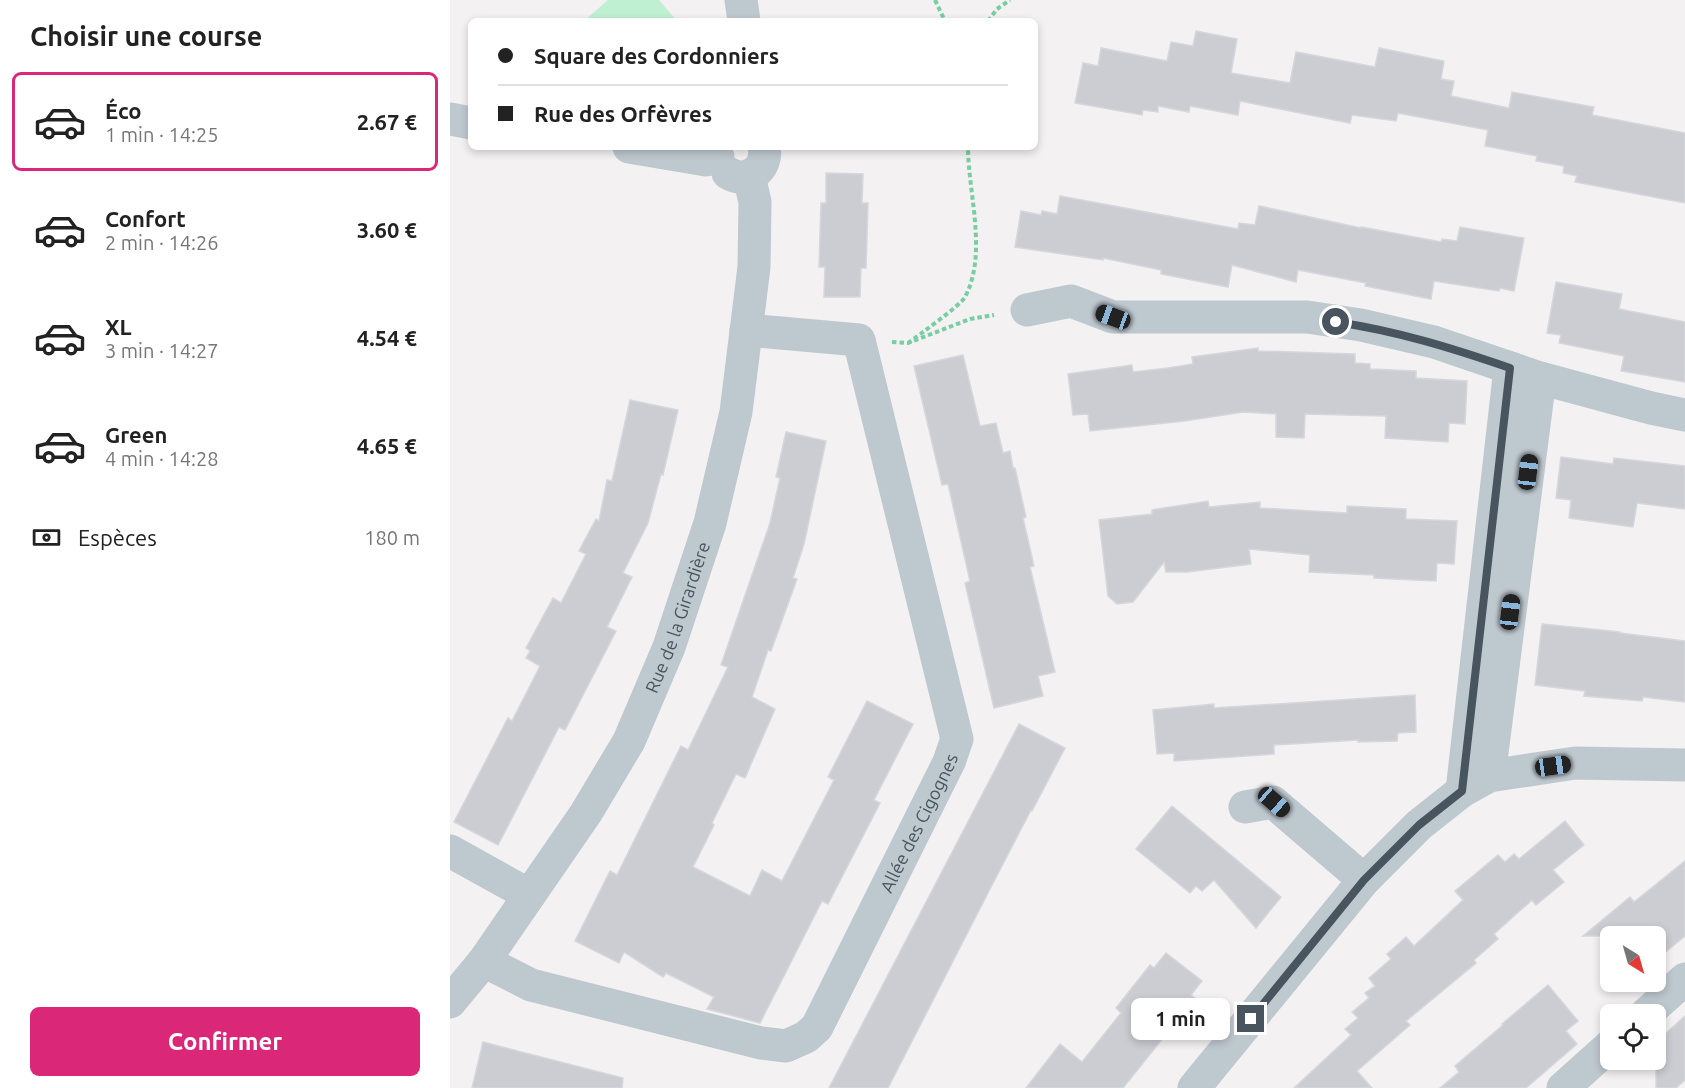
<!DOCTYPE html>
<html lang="fr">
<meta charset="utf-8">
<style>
:root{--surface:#fff;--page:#f2f2f2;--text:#222;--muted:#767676;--line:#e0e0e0;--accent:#db2777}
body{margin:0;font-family:Ubuntu,sans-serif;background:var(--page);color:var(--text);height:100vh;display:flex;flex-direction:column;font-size:22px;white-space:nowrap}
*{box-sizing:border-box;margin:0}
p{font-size:20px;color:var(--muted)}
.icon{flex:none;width:33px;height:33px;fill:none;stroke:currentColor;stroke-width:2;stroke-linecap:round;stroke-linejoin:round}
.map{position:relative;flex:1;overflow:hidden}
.details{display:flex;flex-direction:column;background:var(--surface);width:450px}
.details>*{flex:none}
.hud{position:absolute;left:18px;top:18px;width:570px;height:132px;border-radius:9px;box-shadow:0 3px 9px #0003;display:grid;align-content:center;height:132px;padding:0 30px;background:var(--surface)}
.needle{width:39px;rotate:143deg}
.fabs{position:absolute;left:1150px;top:926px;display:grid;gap:12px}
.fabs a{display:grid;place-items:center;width:66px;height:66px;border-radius:9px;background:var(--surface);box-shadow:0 3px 9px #0003;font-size:30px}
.end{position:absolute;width:27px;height:27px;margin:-14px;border:8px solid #48545e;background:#fff;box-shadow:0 0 0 3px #fff}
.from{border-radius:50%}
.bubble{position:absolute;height:42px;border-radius:9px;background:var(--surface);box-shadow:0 3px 9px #0003;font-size:20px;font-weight:600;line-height:42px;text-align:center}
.car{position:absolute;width:18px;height:36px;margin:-18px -9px;border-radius:8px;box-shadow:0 0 4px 2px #0007;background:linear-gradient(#222 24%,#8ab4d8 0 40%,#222 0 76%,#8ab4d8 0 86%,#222 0)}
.hud b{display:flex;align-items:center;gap:21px;height:57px;font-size:22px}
.hud b+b{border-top:2px solid var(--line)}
.hud i{width:15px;height:15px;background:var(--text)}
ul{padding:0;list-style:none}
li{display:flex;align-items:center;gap:18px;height:99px;margin:0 12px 9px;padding:0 18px;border:3px solid transparent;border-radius:9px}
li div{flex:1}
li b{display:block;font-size:22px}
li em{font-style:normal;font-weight:600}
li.selected{border-color:var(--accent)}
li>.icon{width:54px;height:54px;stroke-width:1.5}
h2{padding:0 30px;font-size:27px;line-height:72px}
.pay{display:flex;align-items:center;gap:15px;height:66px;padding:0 30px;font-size:22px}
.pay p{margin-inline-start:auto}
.cta{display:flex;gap:12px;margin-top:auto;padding:12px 30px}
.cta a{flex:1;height:69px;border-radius:9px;background:var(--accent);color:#fff;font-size:24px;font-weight:600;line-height:69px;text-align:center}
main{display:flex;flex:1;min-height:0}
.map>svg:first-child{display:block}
.pitch{fill:#c0f0d2}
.building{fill:#cbcdd3;stroke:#d5d7dc;stroke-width:1.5}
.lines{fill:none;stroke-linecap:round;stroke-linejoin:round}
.path{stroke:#78cea3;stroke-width:4;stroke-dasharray:4.5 3;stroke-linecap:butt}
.minor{stroke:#bec8cf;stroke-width:33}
.route{stroke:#48545e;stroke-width:8}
.labels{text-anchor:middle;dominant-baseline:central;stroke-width:6;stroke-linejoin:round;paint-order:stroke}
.street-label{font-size:18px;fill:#48545e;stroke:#fff}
</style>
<main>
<section class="details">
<h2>Choisir une course</h2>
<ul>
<li class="selected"><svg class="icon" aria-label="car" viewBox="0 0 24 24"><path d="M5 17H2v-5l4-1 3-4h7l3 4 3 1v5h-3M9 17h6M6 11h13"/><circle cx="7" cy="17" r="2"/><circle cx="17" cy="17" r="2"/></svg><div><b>Éco</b><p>1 min · 14:25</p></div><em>2.67 €</em></li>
<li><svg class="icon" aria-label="car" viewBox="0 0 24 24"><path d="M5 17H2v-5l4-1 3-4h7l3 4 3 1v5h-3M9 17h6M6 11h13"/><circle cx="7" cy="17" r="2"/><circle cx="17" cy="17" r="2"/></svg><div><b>Confort</b><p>2 min · 14:26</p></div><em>3.60 €</em></li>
<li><svg class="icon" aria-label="car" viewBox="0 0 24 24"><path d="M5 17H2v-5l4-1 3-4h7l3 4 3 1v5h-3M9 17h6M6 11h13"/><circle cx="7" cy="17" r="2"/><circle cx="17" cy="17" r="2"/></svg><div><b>XL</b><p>3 min · 14:27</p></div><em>4.54 €</em></li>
<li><svg class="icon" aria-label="car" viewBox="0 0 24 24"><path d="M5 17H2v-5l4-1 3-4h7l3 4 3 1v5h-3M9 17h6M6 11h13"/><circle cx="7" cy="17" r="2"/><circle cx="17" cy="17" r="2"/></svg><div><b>Green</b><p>4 min · 14:28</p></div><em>4.65 €</em></li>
</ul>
<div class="pay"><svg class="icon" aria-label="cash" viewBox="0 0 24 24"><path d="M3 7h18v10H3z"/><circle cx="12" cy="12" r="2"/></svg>Espèces<p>180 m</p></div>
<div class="cta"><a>Confirmer</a></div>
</section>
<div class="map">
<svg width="1235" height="1088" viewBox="0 0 1235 1088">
<rect width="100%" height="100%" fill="#f3f1f1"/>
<path class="pitch" d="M158 0H209L227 21H134Z"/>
<g class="building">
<path d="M746 31 787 39 781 73 840 83 846 52 925 67 929 48 994 61 991 79 1004 81 1001 96 1059 108 1062 92 1144 107 1142 115 1235 133V203L1125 182 1127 176 1113 173 1114 166 1086 161 1087 156 1035 146 1038 130 948 113 946 121 902 115 900 123 790 101 788 115 740 106 739 112 708 106V112L693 110 692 115 625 103 633 63 648 66 651 48 717 61 721 42 743 46Z"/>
<path d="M376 173 413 174 412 203H418L416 268H411L410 297H374L375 267H369L371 203H376Z"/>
<path d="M610 196 788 229 789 223 805 225 809 206 911 228V227L991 242 992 239 1007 241 1010 227 1074 238 1064 291 1050 288 1049 291 984 281 981 299 915 286 916 283 848 270 846 282 782 265 778 287 711 274V270L653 258V260L565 247 571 211 591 215 592 211 607 214Z"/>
<path d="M1106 282 1172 294 1169 309 1235 322V382L1171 371 1174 356 1109 343 1111 335 1097 333Z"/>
<path d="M808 348V351L905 354V363L920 364V369L966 371V378L1017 381 1015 424 999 423 998 442 935 438 936 416 855 414 854 438 826 437V414L793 412 735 421 640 431 638 414 623 415 618 374 682 365 683 372 718 368 743 364 742 357Z"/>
<path d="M513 355 530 426 546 423 553 453 560 451 563 468H565L576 517 573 518 584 566 580 567 605 672 588 676 593 696 544 708 515 583 520 581 498 484 492 485 464 366Z"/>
<path d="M180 400 228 410 213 475 211 474 198 523 173 573 182 577 157 627 166 631 115 730 109 727 48 845 4 822 58 718 62 721 90 666 76 658 80 651 76 648 103 598 111 603 136 554 129 551 146 519 149 521 157 480 162 481Z"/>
<path d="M336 432 376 441 354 544 343 578 347 579 321 651 318 650 302 697 325 709 295 778 286 774 262 823 264 825 243 867 300 896 312 870 332 881 384 780 378 777 417 701 463 724 424 800 430 803 378 904 372 901 310 1023 257 1009 264 997 216 973 213 977 174 952 169 963 125 941 160 871 167 875 231 746 238 750 278 667 271 665 320 523 330 478 326 477Z"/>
<path d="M1111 457 1163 464 1164 458 1235 466V509L1187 503 1183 527 1119 518 1121 500 1106 498Z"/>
<path d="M758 501 759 507 810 502V508L897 513V506L956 509V519L1007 521 1004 564 987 563 986 581 924 578V575L859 572 860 555 799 549 801 564 737 572H716L714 562 683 602 667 604 658 596 649 520 702 514V510Z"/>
<path d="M1092 624 1170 632V633L1235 641V702L1193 697 1192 701 1134 696 1135 691 1085 685Z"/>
<path d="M965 695 966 732 948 733 947 741 908 742V740L824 745V754L724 761V753L707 754 703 710 764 704V708Z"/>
<path d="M569 724 615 748 582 811 581 810 539 891 438 1088H379Z"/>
<path d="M722 806 831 897 806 928 764 880 752 891 746 886 740 893 686 849Z"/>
<path d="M1115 821 1134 845 1103 870 1114 882 1086 905 1082 900 1044 934 1048 939 1024 960 1026 963 956 1021 960 1025 907 1071 922 1088H844L901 1035 895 1029 908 1018 902 1012 919 998 915 993 925 986 919 978 941 959 937 954 956 937 964 946 1013 900 1005 891 1048 855 1055 862 1064 854 1069 859Z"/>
<path d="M1235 861V936L1206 960V936H1133L1180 897 1184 902Z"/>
<path d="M716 953 752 981 741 995 745 998 673 1088H576L610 1044 632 1062 671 1013 666 1008 700 965 704 968Z"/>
<path d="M1098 985 1128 1021 1116 1031 1127 1044 1076 1088H990L1009 1072 1005 1066 1053 1025 1052 1024Z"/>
<path d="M1235 1016V1080L1226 1088H1206V1042Z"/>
<path d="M33 1042 173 1078 172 1088H22Z"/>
</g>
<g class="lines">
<g class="path">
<path d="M485 0 495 21"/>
<path d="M538 21 547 9 560 0"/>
<path d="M442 342 458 343 520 319 544 315"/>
<path d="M458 343C469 335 511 305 515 297 538 254 518 193 518 147"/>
</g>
<g class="minor">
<path d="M291 0 294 21"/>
<path d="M0 119 21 123"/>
<path d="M179 147 256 160 268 157"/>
<path d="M278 173C297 185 319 168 314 147"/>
<path d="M577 310 621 301 663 317H857L911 325 984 342 1090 378 1201 408 1235 415"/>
<path d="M1039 776 1090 378"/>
<path d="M1012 791 1060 368"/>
<path d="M795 807 823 802 914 880"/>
<path d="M0 851 79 895"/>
<path id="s1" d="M34 961 81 985 311 1043 336 1046 356 1037 367 1027 499 762 507 739 409 340 296 330"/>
<path id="s2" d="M0 1002 34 961 136 813 179 741 219 647 260 523 286 412 304 267 305 202 299 176"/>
<path d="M1196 1014 1235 979"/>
<path d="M744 1088 914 880 969 825 1012 791 1039 776 1125 763 1235 765"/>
<path d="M1113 1088 1161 1045"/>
</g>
</g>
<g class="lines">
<path class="route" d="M801 1019 914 880 969 825 1012 791 1060 368C1002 348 947 331 886 322"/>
</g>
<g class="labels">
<g class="street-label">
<text stroke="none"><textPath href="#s2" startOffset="450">Rue de la Girardière</textPath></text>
<text stroke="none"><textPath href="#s1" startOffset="580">Allée des Cigognes</textPath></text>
</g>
</g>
</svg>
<div class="fabs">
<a><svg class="needle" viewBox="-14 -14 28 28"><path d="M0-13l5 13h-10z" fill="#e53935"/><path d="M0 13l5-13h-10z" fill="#767676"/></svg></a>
<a><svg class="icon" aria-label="locate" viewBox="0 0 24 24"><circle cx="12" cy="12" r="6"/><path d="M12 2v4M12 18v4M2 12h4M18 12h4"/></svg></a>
</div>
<i class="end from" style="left:886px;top:322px"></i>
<i class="end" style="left:801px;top:1019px"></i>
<div class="bubble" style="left:681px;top:998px;width:99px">1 min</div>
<i class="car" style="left:663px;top:317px;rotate:290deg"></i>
<i class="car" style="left:1078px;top:472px;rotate:7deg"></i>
<i class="car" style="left:1060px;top:612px;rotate:7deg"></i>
<i class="car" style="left:1103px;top:766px;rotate:82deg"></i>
<i class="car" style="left:824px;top:802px;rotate:131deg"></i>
<div class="hud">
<b><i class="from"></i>Square des Cordonniers</b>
<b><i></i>Rue des Orfèvres</b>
</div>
</div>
</main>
